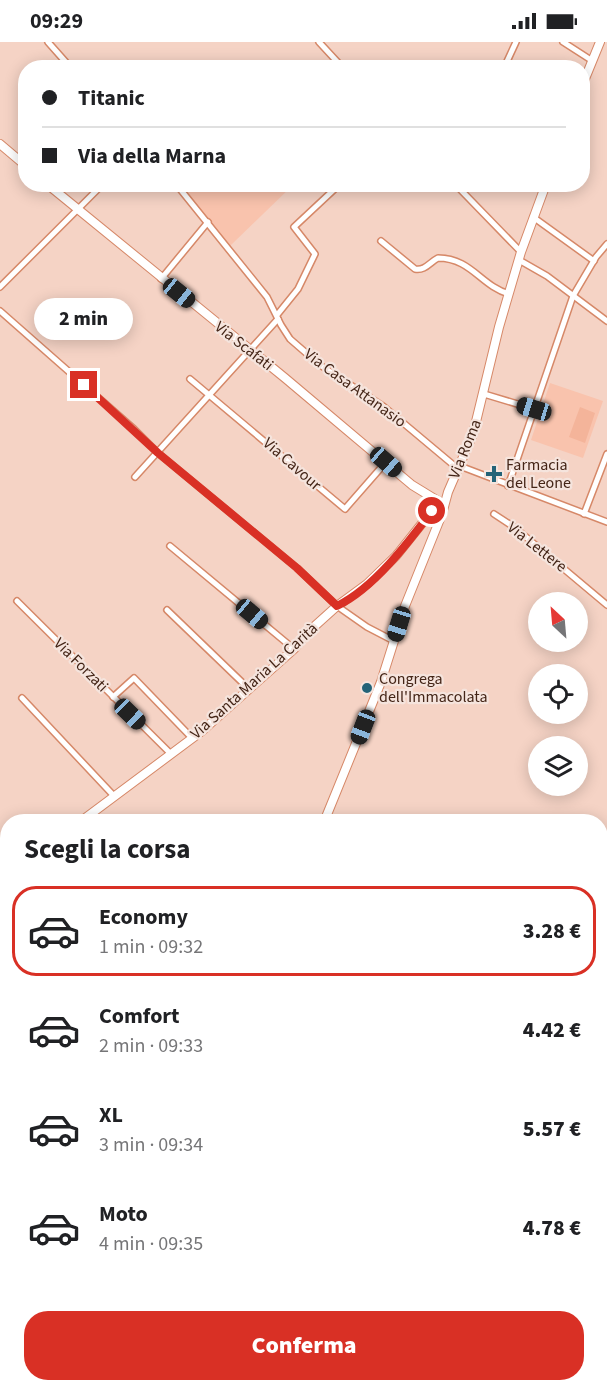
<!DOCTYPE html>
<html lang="it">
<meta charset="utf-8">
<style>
:root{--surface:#fff;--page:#f6f6f6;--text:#202124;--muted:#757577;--line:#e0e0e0;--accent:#d93025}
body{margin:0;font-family:"Source Sans 3",sans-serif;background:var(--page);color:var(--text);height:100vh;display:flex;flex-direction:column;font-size:22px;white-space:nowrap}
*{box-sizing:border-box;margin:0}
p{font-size:20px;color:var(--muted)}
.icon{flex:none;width:33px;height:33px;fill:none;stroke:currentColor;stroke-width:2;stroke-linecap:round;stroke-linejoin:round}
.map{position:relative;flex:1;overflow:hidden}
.drawer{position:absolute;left:0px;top:772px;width:608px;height:578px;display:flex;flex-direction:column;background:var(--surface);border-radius:24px 24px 0 0;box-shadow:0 3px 15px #0003}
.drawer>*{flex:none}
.banner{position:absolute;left:18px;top:18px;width:572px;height:132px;border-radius:24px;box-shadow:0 3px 15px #0003;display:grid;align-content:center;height:132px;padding:0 24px;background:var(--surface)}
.needle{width:39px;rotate:334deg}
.buttons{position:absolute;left:528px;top:550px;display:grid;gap:12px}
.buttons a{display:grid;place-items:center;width:60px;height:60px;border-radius:50%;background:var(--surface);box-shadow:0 3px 15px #0003;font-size:30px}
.end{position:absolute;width:27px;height:27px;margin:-14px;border:8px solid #d93025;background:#fff;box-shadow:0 0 0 3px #fff}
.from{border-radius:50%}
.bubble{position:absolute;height:42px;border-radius:21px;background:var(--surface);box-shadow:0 3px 15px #0003;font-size:20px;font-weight:800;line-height:42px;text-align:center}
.car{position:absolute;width:18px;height:36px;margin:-18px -9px;border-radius:8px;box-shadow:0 0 4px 2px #0007;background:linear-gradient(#222 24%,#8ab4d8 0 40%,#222 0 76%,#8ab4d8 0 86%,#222 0)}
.banner b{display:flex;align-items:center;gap:21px;height:57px;font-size:22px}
.banner b+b{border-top:2px solid var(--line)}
.banner i{width:15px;height:15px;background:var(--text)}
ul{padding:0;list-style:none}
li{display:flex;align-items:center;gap:18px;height:90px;margin:0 12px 9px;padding:0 12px;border:3px solid transparent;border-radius:24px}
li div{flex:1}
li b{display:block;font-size:22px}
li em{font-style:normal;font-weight:800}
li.current{border-color:var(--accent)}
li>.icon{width:54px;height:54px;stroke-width:1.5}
h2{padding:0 24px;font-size:27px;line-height:72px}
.action{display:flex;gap:12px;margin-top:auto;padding:12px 24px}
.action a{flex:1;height:69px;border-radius:24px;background:var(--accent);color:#fff;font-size:24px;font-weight:800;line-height:69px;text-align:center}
.status{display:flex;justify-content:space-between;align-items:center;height:42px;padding:0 30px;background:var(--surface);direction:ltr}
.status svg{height:16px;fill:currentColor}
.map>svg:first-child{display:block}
.built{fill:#f9c3ad}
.grass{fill:#f4b49a}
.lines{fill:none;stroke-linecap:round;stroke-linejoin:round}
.street-casing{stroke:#d68868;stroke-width:8}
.secondary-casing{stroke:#d68868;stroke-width:10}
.street{stroke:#fff;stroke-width:5}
.secondary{stroke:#fff;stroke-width:8}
.route{stroke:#d93025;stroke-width:8}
.poi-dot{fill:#236378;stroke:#f5e4dd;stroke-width:2}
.labels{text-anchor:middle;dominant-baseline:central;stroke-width:4.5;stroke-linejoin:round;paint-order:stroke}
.street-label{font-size:16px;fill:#442517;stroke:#f5e4dd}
.poi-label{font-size:16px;fill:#442517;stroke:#f5e4dd;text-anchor:start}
</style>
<div class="status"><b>09:29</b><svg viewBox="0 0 49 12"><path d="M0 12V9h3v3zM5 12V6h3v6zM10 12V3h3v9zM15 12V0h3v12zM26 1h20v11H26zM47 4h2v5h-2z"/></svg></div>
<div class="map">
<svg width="607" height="1349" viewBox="0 0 607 1349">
<rect width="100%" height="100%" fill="#f5d3c5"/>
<g class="built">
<path d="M180 143H293L230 204Z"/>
<path d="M550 341 603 359 583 416 531 398Z"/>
</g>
<g class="grass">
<path d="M580 365 595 371 585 401 569 395Z"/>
<path d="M600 1063C607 1088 607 1120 600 1145Z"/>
</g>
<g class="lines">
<g class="street-casing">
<g id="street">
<path d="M48 0 71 26"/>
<path d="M319 0 343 26"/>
<path d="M563 0 591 18"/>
<path d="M504 26 516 0"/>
<path d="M176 142 267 255 281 283 290 297 320 323 383 364 457 426H465L607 480"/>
<path d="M455 142 521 210"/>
<path d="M533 175 594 219"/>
<path d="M381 199 415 227C425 229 430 220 438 216 471 216 481 244 509 252"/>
<path d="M519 218 547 234 607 279"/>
<path d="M161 237 208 180"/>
<path d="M0 245 103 142"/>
<path d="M0 269 134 387 158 411 297 526 337 564 367 585 394 599"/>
<path d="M277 273 298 247 315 212 294 185 340 142"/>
<path d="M190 337 345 467 386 420"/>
<path d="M484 352 534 367"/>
<path d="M135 435 278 277"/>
<path d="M508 444 573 254 596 215 607 202"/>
<path d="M494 472 514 485 607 563"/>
<path d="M584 472 607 412"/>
<path d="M170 504 294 607"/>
<path d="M17 559 171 712"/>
<path d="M167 568 249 647"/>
<path d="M113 655 134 636 192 696"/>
<path d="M22 656 114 754"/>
<path d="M600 856 607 846"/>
<path d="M600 1055 607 1069"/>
<path d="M600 1151 607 1139"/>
<path d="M0 1254 8 1266"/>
<path d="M59 1342 64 1349"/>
<path d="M17 1349 25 1342"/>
<path d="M430 1349 438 1342"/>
<path d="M511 1349 515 1342"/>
</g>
</g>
<g class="secondary-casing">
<g id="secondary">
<path d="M582 44 600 0"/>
<path d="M0 102 26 124"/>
<path d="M47 142 285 336 412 443 443 462"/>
<path d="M80 780 202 689 294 607 307 591 337 564 367 542 396 514 432 469 443 462"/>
<path d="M324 780 381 640 405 564 442 472 448 450 473 392 499 285 521 210 546 142"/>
<path d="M0 822 8 819"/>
<path d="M88 1349 91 1342"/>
</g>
</g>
<use href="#street" class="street"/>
<use href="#secondary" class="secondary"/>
</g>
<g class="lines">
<path class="route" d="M84 343 158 411 297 526 337 564C374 546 408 501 432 469"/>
</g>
<g class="poi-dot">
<path d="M491 423h6v6h6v6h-6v6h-6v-6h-6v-6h6z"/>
<circle cx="367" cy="646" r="6"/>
</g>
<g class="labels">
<g class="street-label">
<text transform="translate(244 304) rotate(38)">Via Scafati</text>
<text transform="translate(355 346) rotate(36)">Via Casa Attanasio</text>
<text transform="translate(465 407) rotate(-68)">Via Roma</text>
<text transform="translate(292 422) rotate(41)">Via Cavour</text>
<text transform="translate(537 505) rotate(38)">Via Lettere</text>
<text transform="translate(81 623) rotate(45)">Via Forzati</text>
<text transform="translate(254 639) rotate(-42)">Via Santa Maria La Carità</text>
</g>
<g class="poi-label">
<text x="506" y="423">Farmacia<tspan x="506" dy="18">del Leone</tspan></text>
<text x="379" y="637">Congrega<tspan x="379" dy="18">dell'Immacolata</tspan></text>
</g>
</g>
</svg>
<div class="buttons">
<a><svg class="needle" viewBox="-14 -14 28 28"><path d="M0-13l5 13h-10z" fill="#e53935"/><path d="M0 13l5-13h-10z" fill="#757577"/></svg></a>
<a><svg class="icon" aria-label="locate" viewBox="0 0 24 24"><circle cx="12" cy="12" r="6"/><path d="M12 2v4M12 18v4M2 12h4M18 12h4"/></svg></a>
<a><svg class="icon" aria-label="layers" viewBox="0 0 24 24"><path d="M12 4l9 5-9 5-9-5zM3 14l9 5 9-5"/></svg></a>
</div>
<i class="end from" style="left:432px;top:469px"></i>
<i class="end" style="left:84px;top:343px"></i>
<div class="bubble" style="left:34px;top:256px;width:99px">2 min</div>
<i class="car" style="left:179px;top:251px;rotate:129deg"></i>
<i class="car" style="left:534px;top:367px;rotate:287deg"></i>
<i class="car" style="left:386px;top:420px;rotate:131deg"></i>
<i class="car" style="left:252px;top:572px;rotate:130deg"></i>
<i class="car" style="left:399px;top:582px;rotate:197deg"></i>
<i class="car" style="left:130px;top:672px;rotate:134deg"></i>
<i class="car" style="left:363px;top:685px;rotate:201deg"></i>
<div class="banner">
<b><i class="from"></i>Titanic</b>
<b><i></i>Via della Marna</b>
</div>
<section class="drawer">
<h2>Scegli la corsa</h2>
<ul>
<li class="current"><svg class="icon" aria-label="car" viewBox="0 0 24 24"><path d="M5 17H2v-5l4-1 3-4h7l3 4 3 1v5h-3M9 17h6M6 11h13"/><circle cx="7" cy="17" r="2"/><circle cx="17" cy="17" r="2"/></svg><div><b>Economy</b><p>1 min · 09:32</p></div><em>3.28 €</em></li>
<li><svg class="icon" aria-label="car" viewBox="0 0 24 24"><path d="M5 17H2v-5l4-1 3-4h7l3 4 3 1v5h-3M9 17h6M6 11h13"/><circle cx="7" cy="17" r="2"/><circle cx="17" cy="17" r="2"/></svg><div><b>Comfort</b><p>2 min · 09:33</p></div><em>4.42 €</em></li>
<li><svg class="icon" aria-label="car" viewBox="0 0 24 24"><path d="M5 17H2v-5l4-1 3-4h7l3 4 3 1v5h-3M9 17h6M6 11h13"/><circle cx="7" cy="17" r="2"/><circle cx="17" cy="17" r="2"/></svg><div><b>XL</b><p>3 min · 09:34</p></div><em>5.57 €</em></li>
<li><svg class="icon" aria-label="car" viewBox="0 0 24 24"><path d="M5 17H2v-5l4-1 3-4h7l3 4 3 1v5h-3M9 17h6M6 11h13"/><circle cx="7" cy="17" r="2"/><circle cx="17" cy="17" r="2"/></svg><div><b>Moto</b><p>4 min · 09:35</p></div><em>4.78 €</em></li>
</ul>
<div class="action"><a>Conferma</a></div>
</section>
</div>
